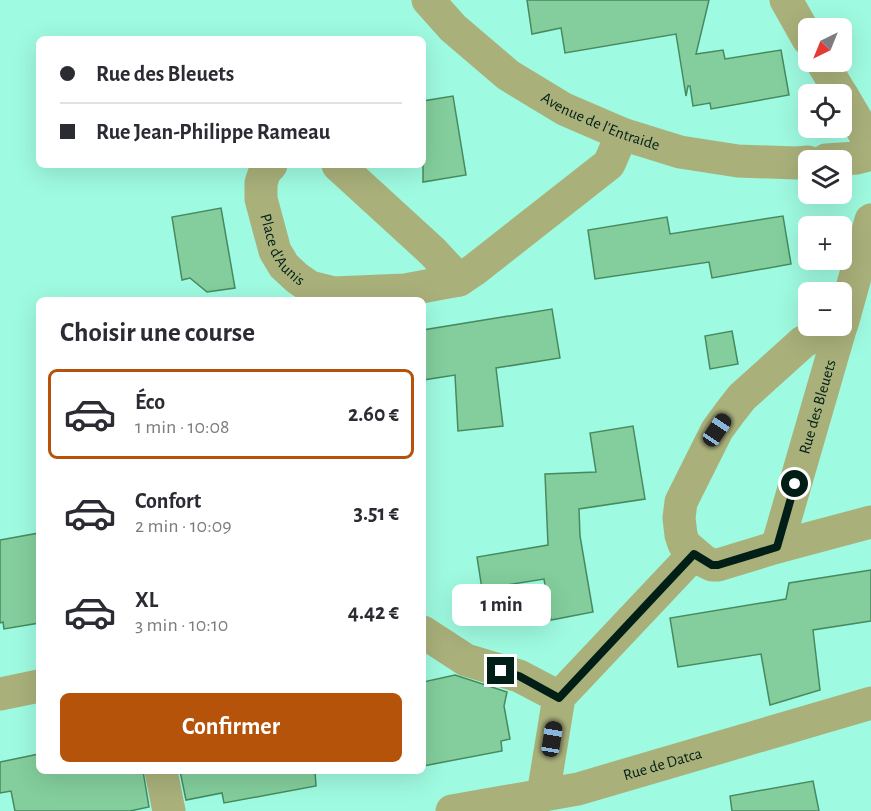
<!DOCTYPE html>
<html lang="fr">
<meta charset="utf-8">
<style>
:root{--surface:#fff;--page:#f7f7f7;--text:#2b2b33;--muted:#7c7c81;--line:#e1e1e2;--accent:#b45309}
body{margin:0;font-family:"Alegreya Sans",sans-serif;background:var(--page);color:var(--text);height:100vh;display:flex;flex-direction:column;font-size:22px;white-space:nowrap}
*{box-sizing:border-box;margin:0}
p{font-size:20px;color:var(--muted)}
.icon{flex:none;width:33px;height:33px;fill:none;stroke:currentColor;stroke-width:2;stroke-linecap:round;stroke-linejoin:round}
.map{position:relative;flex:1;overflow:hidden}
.panel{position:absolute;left:36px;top:297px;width:390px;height:477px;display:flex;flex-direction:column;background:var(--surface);border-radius:9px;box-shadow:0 6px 24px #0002}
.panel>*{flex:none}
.guide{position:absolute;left:36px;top:36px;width:390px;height:132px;border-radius:9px;box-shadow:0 6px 24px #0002;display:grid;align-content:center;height:132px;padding:0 24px;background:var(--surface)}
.needle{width:39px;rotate:223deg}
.controls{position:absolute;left:798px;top:18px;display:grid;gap:12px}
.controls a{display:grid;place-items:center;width:54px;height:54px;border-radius:9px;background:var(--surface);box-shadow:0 6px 24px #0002;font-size:30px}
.end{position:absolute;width:27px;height:27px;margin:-14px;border:8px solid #011e17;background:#fff;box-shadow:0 0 0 3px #fff}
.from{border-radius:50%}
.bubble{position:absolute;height:42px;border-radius:9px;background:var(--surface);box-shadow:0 6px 24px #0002;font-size:20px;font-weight:700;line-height:42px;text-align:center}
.car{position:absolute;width:18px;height:36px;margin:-18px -9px;border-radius:8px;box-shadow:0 0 4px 2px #0007;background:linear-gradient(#222 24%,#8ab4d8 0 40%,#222 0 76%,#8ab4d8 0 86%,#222 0)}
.guide b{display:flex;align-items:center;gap:21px;height:57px;font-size:22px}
.guide b+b{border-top:2px solid var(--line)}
.guide i{width:15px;height:15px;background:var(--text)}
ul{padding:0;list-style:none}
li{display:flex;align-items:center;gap:18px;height:90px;margin:0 12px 9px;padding:0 12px;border:3px solid transparent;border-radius:9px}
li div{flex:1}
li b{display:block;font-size:22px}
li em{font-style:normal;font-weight:700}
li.active{border-color:var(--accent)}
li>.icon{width:54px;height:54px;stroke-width:1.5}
h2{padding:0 24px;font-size:27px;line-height:72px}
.button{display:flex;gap:12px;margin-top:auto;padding:12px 24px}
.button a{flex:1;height:69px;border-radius:9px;background:var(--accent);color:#fff;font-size:24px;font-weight:700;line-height:69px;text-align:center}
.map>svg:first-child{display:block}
.building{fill:#83ce9c;stroke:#478a60;stroke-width:1.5}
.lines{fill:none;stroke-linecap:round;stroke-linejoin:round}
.minor{stroke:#a9b07a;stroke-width:33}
.route{stroke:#011e17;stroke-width:8}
.labels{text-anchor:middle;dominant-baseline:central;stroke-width:4.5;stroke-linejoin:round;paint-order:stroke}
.street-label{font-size:16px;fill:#011e17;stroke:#cbffef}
</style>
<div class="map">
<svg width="871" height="811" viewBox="0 0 871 811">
<rect width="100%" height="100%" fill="#9efae0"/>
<g class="building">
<path d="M527 0H709L696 54 723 50 725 59 781 50 789 95 711 109 710 103 693 106 690 86H688L686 96 676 34 565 53 561 28 532 34Z"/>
<path d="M453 96 466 175 423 182V101Z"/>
<path d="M221 208 235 288 207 292 190 278 182 280 172 217Z"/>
<path d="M783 216 791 264 712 278 709 262 595 279 588 230 667 217 670 234Z"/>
<path d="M552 309 560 358 496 368 503 426 458 431 455 375 423 380V330Z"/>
<path d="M732 331 738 364 710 369 705 336Z"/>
<path d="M633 426 645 499 579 509 580 536 593 612 551 620 544 579 482 589 477 557 548 545 545 474 596 472 590 433Z"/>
<path d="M39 533V623L4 629 3 622 0 623V540Z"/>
<path d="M871 570V621L813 630 820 690 770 705 761 654 678 667 670 618 786 599 789 583Z"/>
<path d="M455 675 507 692 504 706 510 739 501 741 502 751 423 766V682Z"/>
<path d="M39 754V771H143L149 807 130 811H15L11 791 0 793V762Z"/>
<path d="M180 771H315L316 786 224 803 222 793 186 800Z"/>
<path d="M813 781 819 811H732L730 796Z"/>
</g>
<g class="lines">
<g class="minor">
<path id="s1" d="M428 0 453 28 508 75 564 109 622 134 680 152 738 161 796 163 808 162"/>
<path d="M786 0 808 39"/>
<path d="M822 62 841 94"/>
<path d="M842 95 871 145"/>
<path d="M826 160 857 158 871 154"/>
<path id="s2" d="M271 165 265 171 261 183V199L275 251 284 266 297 278 310 287 334 293 405 290 459 280 474 270 609 164 622 134"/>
<path d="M338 165 433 252 459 280"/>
<path d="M842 324 871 220"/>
<path d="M838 335H816L803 342 742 397 731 411 717 430 681 502 679 518 681 535 684 544 704 561 712 565H718L777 547 871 522"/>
<path id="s3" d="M777 547 841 326"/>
<path d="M423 632 466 660 519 676 559 697"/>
<path d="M0 694 39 686"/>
<path d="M161 771 169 811"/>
<path d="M543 795 559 697 694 554"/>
<path id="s4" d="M452 811 578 789 871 703"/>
</g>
</g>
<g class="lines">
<path class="route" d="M501 671 519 676 559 698 694 554 712 565H718L777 547 795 484"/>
</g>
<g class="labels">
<g class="street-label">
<text stroke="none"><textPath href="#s1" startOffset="214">Avenue de l'Entraide</textPath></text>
<text stroke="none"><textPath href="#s2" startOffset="93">Place d'Aunis</textPath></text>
<text stroke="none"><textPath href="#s3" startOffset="146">Rue des Bleuets</textPath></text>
<text stroke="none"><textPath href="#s4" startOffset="216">Rue de Datca</textPath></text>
</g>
</g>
</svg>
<div class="controls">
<a><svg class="needle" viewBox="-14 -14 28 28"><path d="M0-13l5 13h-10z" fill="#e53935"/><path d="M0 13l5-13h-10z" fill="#7c7c81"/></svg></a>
<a><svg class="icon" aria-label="locate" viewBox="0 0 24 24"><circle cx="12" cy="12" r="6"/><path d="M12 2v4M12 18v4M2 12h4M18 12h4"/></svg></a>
<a><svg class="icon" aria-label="layers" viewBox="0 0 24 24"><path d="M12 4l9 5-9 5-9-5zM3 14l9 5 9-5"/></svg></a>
<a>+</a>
<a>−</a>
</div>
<i class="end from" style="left:795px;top:484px"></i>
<i class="end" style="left:501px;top:671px"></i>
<div class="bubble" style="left:452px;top:584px;width:99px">1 min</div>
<i class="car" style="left:717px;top:430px;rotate:34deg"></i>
<i class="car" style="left:552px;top:739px;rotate:9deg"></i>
<div class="guide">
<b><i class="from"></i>Rue des Bleuets</b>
<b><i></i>Rue Jean-Philippe Rameau</b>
</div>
<section class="panel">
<h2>Choisir une course</h2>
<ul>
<li class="active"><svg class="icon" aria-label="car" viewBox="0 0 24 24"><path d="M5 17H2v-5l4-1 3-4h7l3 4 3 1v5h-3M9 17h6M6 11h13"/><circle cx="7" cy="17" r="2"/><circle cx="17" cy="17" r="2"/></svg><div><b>Éco</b><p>1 min · 10:08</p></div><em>2.60 €</em></li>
<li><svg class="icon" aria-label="car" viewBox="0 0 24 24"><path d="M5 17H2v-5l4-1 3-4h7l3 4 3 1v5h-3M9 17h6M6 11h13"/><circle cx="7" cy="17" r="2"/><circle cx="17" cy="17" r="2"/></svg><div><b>Confort</b><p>2 min · 10:09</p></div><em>3.51 €</em></li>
<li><svg class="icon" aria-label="car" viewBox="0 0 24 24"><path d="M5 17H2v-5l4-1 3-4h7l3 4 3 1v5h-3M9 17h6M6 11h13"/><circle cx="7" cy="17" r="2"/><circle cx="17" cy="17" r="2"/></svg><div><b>XL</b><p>3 min · 10:10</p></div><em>4.42 €</em></li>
</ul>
<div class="button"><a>Confirmer</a></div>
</section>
</div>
